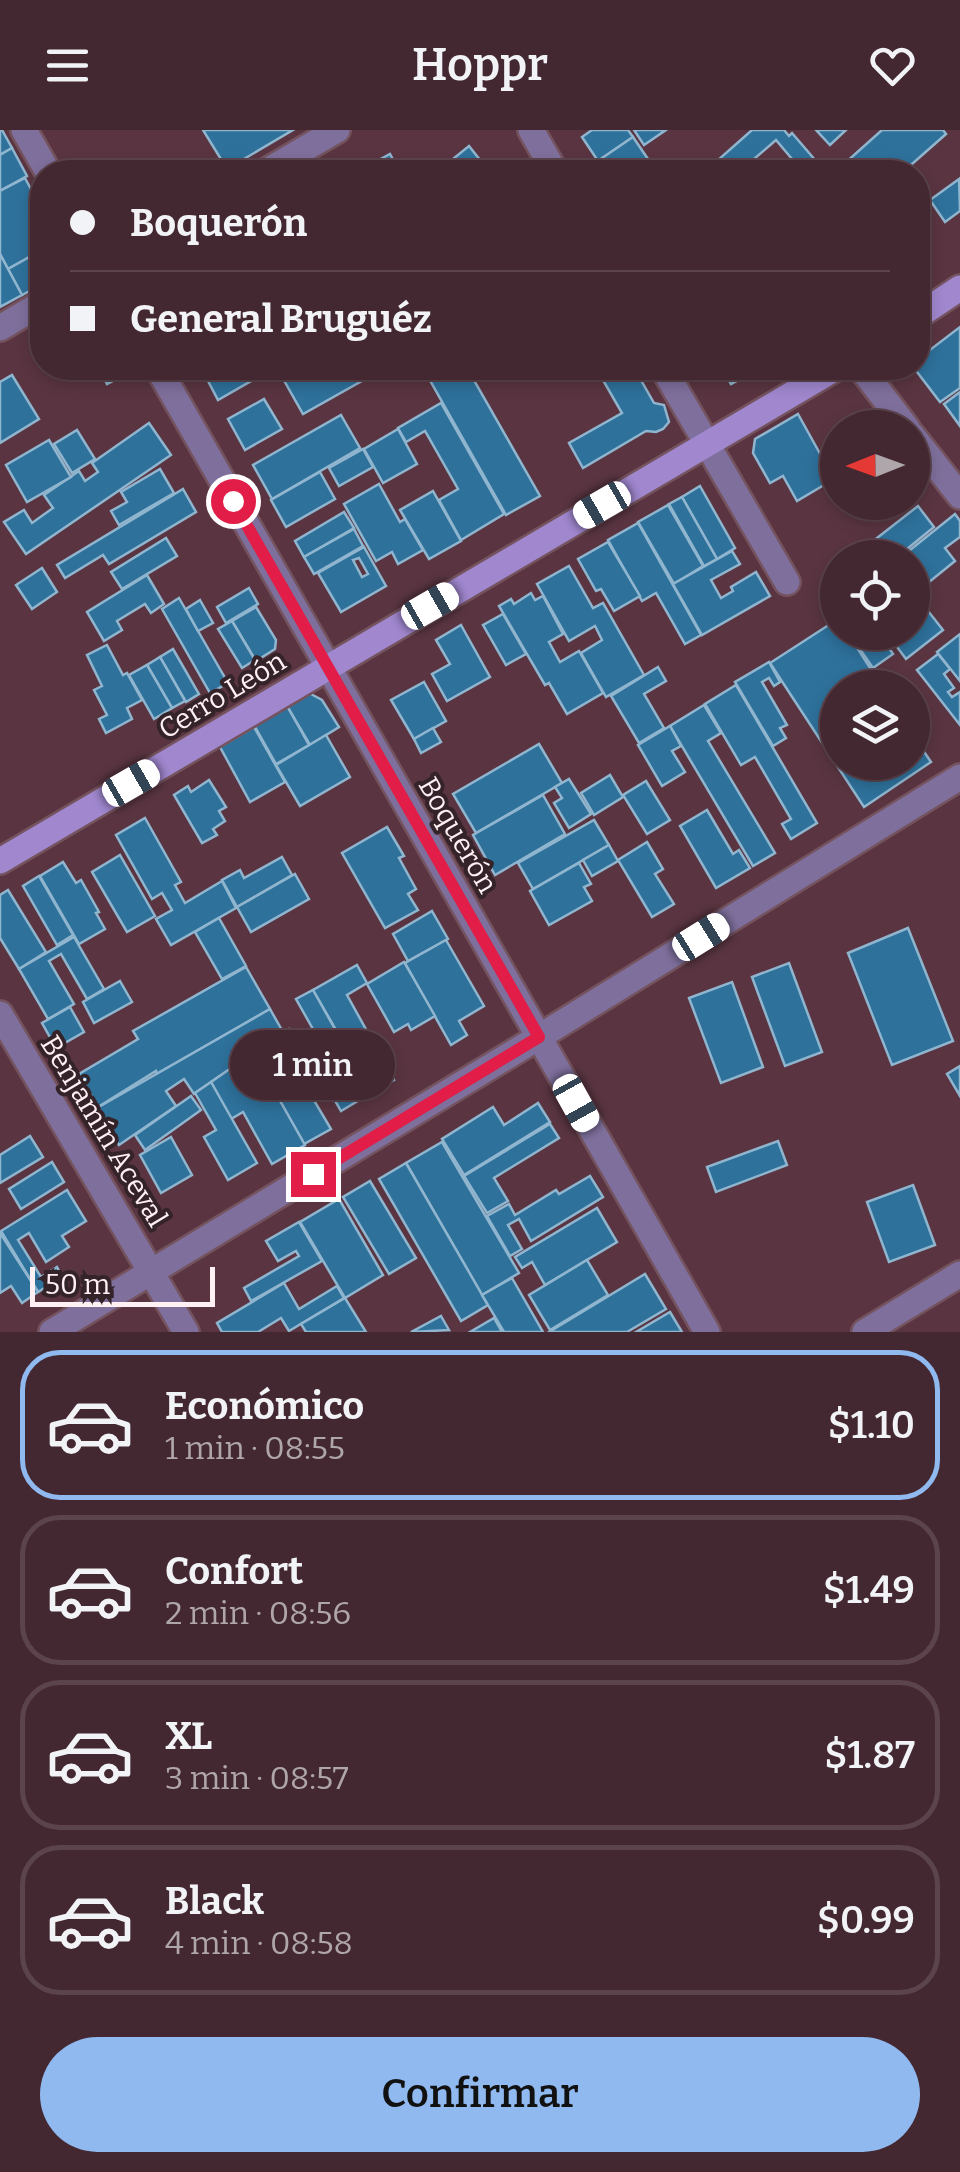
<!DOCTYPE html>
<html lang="es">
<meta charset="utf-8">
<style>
:root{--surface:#442831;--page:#4e343d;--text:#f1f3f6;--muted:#afa6ab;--line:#5c444d;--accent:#90b9f0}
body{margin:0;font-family:Bitter,serif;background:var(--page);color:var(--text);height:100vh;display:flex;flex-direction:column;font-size:38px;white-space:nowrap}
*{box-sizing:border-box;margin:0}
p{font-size:32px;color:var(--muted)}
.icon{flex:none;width:55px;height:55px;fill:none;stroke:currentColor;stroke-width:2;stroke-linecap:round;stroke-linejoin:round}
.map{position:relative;height:1202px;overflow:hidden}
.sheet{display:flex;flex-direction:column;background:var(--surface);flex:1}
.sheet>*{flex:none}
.top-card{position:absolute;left:30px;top:30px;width:900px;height:220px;border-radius:40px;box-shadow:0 5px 15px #0003,0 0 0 2px var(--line);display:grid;align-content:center;height:220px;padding:0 40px;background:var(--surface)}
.needle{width:65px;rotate:269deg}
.buttons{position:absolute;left:820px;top:280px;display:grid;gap:20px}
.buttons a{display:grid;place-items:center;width:110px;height:110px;border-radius:50%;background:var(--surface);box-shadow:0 5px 15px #0003,0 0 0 2px var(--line);font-size:50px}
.scale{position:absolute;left:30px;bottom:25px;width:185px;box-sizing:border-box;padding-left:10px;border:5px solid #fff0f4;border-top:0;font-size:28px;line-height:35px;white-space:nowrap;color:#fff0f4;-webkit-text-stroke:8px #342328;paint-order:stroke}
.end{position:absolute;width:45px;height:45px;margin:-22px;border:12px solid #e11d48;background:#fff;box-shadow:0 0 0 5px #fff}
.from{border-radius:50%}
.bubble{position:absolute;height:70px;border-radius:35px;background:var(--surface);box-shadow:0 5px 15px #0003,0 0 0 2px var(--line);font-size:32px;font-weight:600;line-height:70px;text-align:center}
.car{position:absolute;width:30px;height:60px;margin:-30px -15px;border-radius:12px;box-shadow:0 0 8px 2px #0007;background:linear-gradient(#fff 24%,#345 0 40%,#fff 0 76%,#345 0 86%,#fff 0)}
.top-card b{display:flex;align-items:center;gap:35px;height:95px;font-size:38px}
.top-card b+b{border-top:2px solid var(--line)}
.top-card i{width:25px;height:25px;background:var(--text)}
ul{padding:18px 0 0;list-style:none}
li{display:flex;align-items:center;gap:30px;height:150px;margin:0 20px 15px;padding:0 20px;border:5px solid var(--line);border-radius:40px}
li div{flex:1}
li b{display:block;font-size:38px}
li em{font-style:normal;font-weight:600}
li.active{border-color:var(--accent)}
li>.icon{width:90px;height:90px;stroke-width:1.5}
.button{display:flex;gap:20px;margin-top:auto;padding:20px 40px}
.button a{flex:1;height:115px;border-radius:60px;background:var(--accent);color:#111;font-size:40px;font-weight:600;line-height:115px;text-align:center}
header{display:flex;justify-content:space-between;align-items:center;height:130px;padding:0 40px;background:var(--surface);font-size:45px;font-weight:600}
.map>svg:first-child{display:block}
.building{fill:#2e719b;stroke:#90b5cf;stroke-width:2.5;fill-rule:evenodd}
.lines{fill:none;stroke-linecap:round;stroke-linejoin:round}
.street-casing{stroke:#74535e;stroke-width:30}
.secondary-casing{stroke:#74535e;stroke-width:30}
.street{stroke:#7e6f9c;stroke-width:25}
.secondary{stroke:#a087ce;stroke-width:25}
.route{stroke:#e11d48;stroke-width:12}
.labels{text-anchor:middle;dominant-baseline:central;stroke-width:8;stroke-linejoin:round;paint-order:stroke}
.street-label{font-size:28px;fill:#fff0f4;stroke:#342328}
</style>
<header><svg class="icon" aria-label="menu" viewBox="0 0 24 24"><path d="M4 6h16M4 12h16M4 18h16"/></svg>Hoppr<svg class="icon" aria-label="heart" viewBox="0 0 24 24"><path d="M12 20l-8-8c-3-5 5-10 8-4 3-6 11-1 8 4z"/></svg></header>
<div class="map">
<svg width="960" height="1202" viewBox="0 0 960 1202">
<rect width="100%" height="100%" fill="#5a3541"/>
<g class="building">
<path d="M0 0H2L12 18 0 25Z"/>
<path d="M203 0H293L227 39Z"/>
<path d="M592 0H628L633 7 598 31 582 7Z"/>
<path d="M634 0H666L644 15Z"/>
<path d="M752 0H784L789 6 792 3 822 38 817 42H803L776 10 739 42H713L709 38Z"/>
<path d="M816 0H846L830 15Z"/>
<path d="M882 0H943L946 4 903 42H835Z"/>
<path d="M633 7 650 32 634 42H593L589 37Z"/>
<path d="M469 16 484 35 474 42H437Z"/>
<path d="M12 18 27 46 0 61V25Z"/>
<path d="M390 24 400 42H357Z"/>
<path d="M492 30 501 42H476Z"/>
<path d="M653 30 662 42H635Z"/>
<path d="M25 48 42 80V120L8 139 0 124V61Z"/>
<path d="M959 49 960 81 945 92 930 70Z"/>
<path d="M42 120V154L22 165 8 139Z"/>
<path d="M0 124 22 165 0 177Z"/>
<path d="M960 197V258L940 272 914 238H918V229Z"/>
<path d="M99 238H125L128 243 107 254Z"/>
<path d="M236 238H274L218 270 207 249 218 240 221 246Z"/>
<path d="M277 238H385L303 284Z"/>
<path d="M423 238H467L540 366 506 385Z"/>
<path d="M596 238H634L654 273 664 275 669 292 663 299 656 302 646 301 583 338 569 313 622 283Z"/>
<path d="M722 238H761L731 254Z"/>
<path d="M12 245 39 289 0 313V252Z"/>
<path d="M960 262V296L944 274Z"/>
<path d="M264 269 282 299 245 320 228 289Z"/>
<path d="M441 273 504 384 461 410 439 370 458 359 425 301 406 312 398 298Z"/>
<path d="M798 284 834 349 797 371 783 346 770 353 753 323 755 309Z"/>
<path d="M341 285 360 318 272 369 253 335Z"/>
<path d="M149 293 171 325 26 424 4 392 24 380 32 393 53 378 44 365 79 341 85 351 98 342 92 333Z"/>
<path d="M398 299 417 334 383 353 364 319Z"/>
<path d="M77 300 95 329 72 343 54 314Z"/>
<path d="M49 310 71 347 27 372 6 335Z"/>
<path d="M363 319 373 337 339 356 329 338Z"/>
<path d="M160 339 174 363 119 395 111 381 127 372 121 362Z"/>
<path d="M320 342 335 369 286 397 271 370Z"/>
<path d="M379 354 400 392 405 389 423 420 398 434 392 422 376 431 344 374Z"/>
<path d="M700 356 735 418 717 429 682 367Z"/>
<path d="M183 359 196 382 109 434 103 425 65 448 57 435Z"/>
<path d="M433 361 461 411 429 429 400 380Z"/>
<path d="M682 367 717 429 704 436 669 374Z"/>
<path d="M668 375 703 436 674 454 638 392Z"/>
<path d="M918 376 934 397 896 428H892L877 408Z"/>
<path d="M344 382 354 398 304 427 295 411Z"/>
<path d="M955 384 960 391V407L945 418 955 431 923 457 917 449 912 452V428H900Z"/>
<path d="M638 393 701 505 685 514 656 463 642 471 608 410Z"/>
<path d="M354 399 363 416 314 444 304 427Z"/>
<path d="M166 408 177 426 122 459 111 442Z"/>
<path d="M608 412 640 466 614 481 601 459 596 461 578 429Z"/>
<path d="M364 417 386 456 341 482 318 443ZM359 428 368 444 362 447 353 430Z"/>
<path d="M732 421 740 434 711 450 721 468 733 461 731 457 756 442 770 466 702 505 673 454Z"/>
<path d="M569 436 593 478 603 473 644 545 606 567 581 523 602 510 595 496 569 511 537 454Z"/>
<path d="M42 438 57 462 32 479 16 455Z"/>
<path d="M147 445 164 474 151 483 145 474 117 491 122 500 104 511 87 482Z"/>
<path d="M249 458 258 474 226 493 217 477Z"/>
<path d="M531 463 535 470 543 466 563 504 549 512 560 532 579 521 603 563 567 584 549 553 545 555 499 476 511 469 514 474Z"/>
<path d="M179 468 228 553 210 563 162 479Z"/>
<path d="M200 470 213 493 198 501 186 479Z"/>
<path d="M921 472 943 500 906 529 886 502H912V479Z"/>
<path d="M256 477 276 510 275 519 256 531 232 491Z"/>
<path d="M503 484 526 524 506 535 483 495Z"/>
<path d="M838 489V502H847L883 558H838V632H912V604L931 632 864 677 770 533Z"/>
<path d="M232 491 255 530 242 538 218 499Z"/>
<path d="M461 495 490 547 447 571 432 544 450 534 436 510Z"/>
<path d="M848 502H878L893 524 873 538Z"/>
<path d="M960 504V551L937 522Z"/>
<path d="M107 515 123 545 127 543 142 570 127 578 132 589 106 603 99 589 107 585 94 560 102 556 87 525Z"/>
<path d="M173 519 199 564 186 572 160 527Z"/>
<path d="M938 524 950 539 944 544 954 558 948 562 952 567 960 562V595L917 540Z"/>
<path d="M160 527 185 571 172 578 147 535Z"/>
<path d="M769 532 780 552 774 556 769 548 762 552 787 595 780 598 786 608 773 616 735 552Z"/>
<path d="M147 535 172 578 154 589 129 545Z"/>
<path d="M658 537 666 551 644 564 664 598 639 613 611 566Z"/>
<path d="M424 552 446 591 414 609 391 570Z"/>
<path d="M736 555 817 693 791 709 782 694 791 689 755 627 741 635 705 574Z"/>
<path d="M309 563 322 570 339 597 310 615 287 576Z"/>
<path d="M704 575 721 603 708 611 775 723 753 736 670 596Z"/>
<path d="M287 576 309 615 276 634 254 595Z"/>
<path d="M670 596 681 616 672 621 685 642 662 656 638 615Z"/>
<path d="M254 597 285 652 250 672 220 617Z"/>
<path d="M433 598 441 612 421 623 414 609Z"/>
<path d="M326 605 350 647 300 676 276 635Z"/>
<path d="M539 614 562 653 476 703 453 664Z"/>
<path d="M610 645 623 667 594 685 581 663Z"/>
<path d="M569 649 591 684 569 698 554 673 562 668 555 657Z"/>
<path d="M209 650 226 677 219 681 225 691 213 699 217 705 202 713 174 665 188 656 191 662Z"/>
<path d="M646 651 670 690 647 704 623 665Z"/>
<path d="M543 665 565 704 495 745 473 705Z"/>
<path d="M707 680 733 724 739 720 750 738 716 758 680 696Z"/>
<path d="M145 688 181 752 175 755 185 773 222 751 236 778 171 815 156 789 172 780 162 763 152 769 116 705Z"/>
<path d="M594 690 609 715 533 759 518 733Z"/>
<path d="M387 697 404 726 399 728 416 759 408 764 418 780 385 798 342 723Z"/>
<path d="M647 712 663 739 655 744 674 774 652 787 618 730Z"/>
<path d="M609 715 618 731 592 746 583 730Z"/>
<path d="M120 725 155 786 127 802 92 742Z"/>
<path d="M282 727 292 745 237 777 222 750 240 740 244 748Z"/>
<path d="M63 732 76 753 81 750 99 782 96 783 105 799 79 814 40 746Z"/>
<path d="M579 733 591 754 584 757 592 771 549 795 530 761Z"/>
<path d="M295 744 309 769 251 802 237 777Z"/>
<path d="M39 746 73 805 57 815 23 756Z"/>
<path d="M8 760 46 822 19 839 0 808V765Z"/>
<path d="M432 781 448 809 408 831 393 804Z"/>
<path d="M219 788 246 836 222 849 195 802Z"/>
<path d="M908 798 953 911 892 935 848 823Z"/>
<path d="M74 807 104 859 87 869 61 824 49 831 74 874 48 889 19 839Z"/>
<path d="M446 810 484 876 459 891 467 905 451 915 405 833Z"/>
<path d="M404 832 435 886 411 900 408 894 394 902 367 854Z"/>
<path d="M789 833 822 922 785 936 752 847Z"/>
<path d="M357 835 367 853 347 865 394 950 372 963 313 860Z"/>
<path d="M246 837 270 879 157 944 156 941 98 977 79 944 138 909 133 901Z"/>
<path d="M120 851 132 872 94 893 83 872Z"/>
<path d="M732 852 763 937 721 953 689 868Z"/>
<path d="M313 860 371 963 341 981 318 941 332 933 296 869Z"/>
<path d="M70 877 84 902 56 918 42 893Z"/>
<path d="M270 879 283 902 194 964 184 949 166 961 176 976 119 1015 97 978Z"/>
<path d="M289 899 293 905 276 915 280 923 272 927 276 934 267 939 270 944 304 924 324 960 312 967 331 999 304 1014 253 923Z"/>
<path d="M253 923 305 1015 272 1034 243 982 231 989 211 952Z"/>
<path d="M960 936V966L947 944Z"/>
<path d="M211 952 257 1033 228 1050 204 1007 216 1000 195 963Z"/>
<path d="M191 966 201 980 145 1020 135 1005Z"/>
<path d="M538 973 550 992 464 1045 442 1009 493 977 504 995Z"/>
<path d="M550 994 559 1008 494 1048 508 1071 487 1083 464 1046Z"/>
<path d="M30 1006 43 1027 0 1053V1025Z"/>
<path d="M171 1007 192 1045 161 1063 140 1025Z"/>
<path d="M778 1011 787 1035 716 1062 707 1037Z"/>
<path d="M442 1012 519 1143 482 1165 406 1033Z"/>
<path d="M52 1032 64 1052 21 1079 9 1059Z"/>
<path d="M406 1033 488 1175 461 1191 379 1049Z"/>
<path d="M590 1046 603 1067 531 1111 519 1089 508 1095 522 1119 510 1126 487 1086 509 1074 515 1085 556 1060 559 1064Z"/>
<path d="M370 1051 416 1128 389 1144 343 1067Z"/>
<path d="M913 1055 935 1115 889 1132 867 1072Z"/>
<path d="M67 1060 86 1091 62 1106 69 1117 46 1132 29 1103 18 1110 41 1147 57 1137 62 1147 38 1162 1 1101Z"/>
<path d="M339 1069 383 1145 345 1168 300 1092Z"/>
<path d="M597 1078 617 1112 545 1155 532 1132 522 1138 515 1127Z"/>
<path d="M299 1092 322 1131 251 1171 244 1158 299 1126 296 1121 278 1131 266 1111Z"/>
<path d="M0 1103 38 1162 22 1173 11 1156 0 1163Z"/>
<path d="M587 1130 608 1165 550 1200 529 1165Z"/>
<path d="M645 1144 666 1179 627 1202H549Z"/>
<path d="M512 1148 543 1202H504L482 1165Z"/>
<path d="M284 1153 299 1179 337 1156 344 1168 289 1201 281 1188 258 1202H222L217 1193Z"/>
<path d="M345 1168 366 1202H306L301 1194Z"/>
<path d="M670 1182 682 1202H636Z"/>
<path d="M441 1186 449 1200 411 1202Z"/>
<path d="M494 1188 502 1202H470Z"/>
</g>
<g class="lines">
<g class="street-casing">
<g id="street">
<path d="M24 0 48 42"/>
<path d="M531 0 555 42"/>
<path d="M265 42 337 0"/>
<path d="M0 198 42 173"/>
<path d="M158 238 707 1202"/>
<path d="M663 238 787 452"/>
<path d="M861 238 907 298"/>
<path d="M912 305 960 366"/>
<path d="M0 884 186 1202"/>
<path d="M52 1202 539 907 960 647"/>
<path d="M865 1202 960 1144"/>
</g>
</g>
<g class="secondary-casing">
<g id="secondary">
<path d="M918 186 960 158"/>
<path d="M0 731 836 238"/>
</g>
</g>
<use href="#street" class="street"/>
<use href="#secondary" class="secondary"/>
</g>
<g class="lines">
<path class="route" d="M233 371 539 907 313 1044"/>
</g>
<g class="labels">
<g class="street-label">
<text transform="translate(222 565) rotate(-31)">Cerro León</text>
<text transform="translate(458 705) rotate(60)">Boquerón</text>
<text transform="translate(104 1001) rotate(59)">Benjamín Aceval</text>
</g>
</g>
</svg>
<div class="buttons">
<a><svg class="needle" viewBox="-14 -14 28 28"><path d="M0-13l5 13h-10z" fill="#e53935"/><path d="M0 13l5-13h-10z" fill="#afa6ab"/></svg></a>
<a><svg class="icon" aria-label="locate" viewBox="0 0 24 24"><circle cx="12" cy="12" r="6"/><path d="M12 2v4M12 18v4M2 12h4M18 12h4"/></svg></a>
<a><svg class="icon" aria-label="layers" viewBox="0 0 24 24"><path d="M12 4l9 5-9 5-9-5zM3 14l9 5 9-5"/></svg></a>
</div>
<div class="scale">50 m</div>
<i class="end from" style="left:233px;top:371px"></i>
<i class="end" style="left:313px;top:1044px"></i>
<div class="bubble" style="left:230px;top:900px;width:165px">1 min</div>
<i class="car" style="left:602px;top:375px;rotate:240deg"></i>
<i class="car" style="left:430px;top:476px;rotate:60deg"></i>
<i class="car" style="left:131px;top:653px;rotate:60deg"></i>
<i class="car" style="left:701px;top:807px;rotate:58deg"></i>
<i class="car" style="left:576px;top:973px;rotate:151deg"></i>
<div class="top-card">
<b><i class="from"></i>Boquerón</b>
<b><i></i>General Bruguéz</b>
</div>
</div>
<section class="sheet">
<ul>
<li class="active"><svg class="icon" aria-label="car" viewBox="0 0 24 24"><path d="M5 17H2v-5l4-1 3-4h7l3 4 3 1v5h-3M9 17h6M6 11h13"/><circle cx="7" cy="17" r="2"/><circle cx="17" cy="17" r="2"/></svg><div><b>Económico</b><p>1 min · 08:55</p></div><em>$1.10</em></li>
<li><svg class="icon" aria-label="car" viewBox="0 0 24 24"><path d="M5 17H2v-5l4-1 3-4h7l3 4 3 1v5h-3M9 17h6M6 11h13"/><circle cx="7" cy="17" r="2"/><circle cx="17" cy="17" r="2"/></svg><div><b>Confort</b><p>2 min · 08:56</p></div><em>$1.49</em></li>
<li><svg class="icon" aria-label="car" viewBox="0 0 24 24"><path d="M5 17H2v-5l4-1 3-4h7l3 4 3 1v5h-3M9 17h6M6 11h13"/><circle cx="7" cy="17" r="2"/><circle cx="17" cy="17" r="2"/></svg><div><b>XL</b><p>3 min · 08:57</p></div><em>$1.87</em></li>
<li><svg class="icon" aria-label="car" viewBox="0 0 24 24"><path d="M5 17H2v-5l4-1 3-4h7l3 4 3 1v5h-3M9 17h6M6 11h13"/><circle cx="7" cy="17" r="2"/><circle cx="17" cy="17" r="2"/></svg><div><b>Black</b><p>4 min · 08:58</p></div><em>$0.99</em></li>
</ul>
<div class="button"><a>Confirmar</a></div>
</section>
